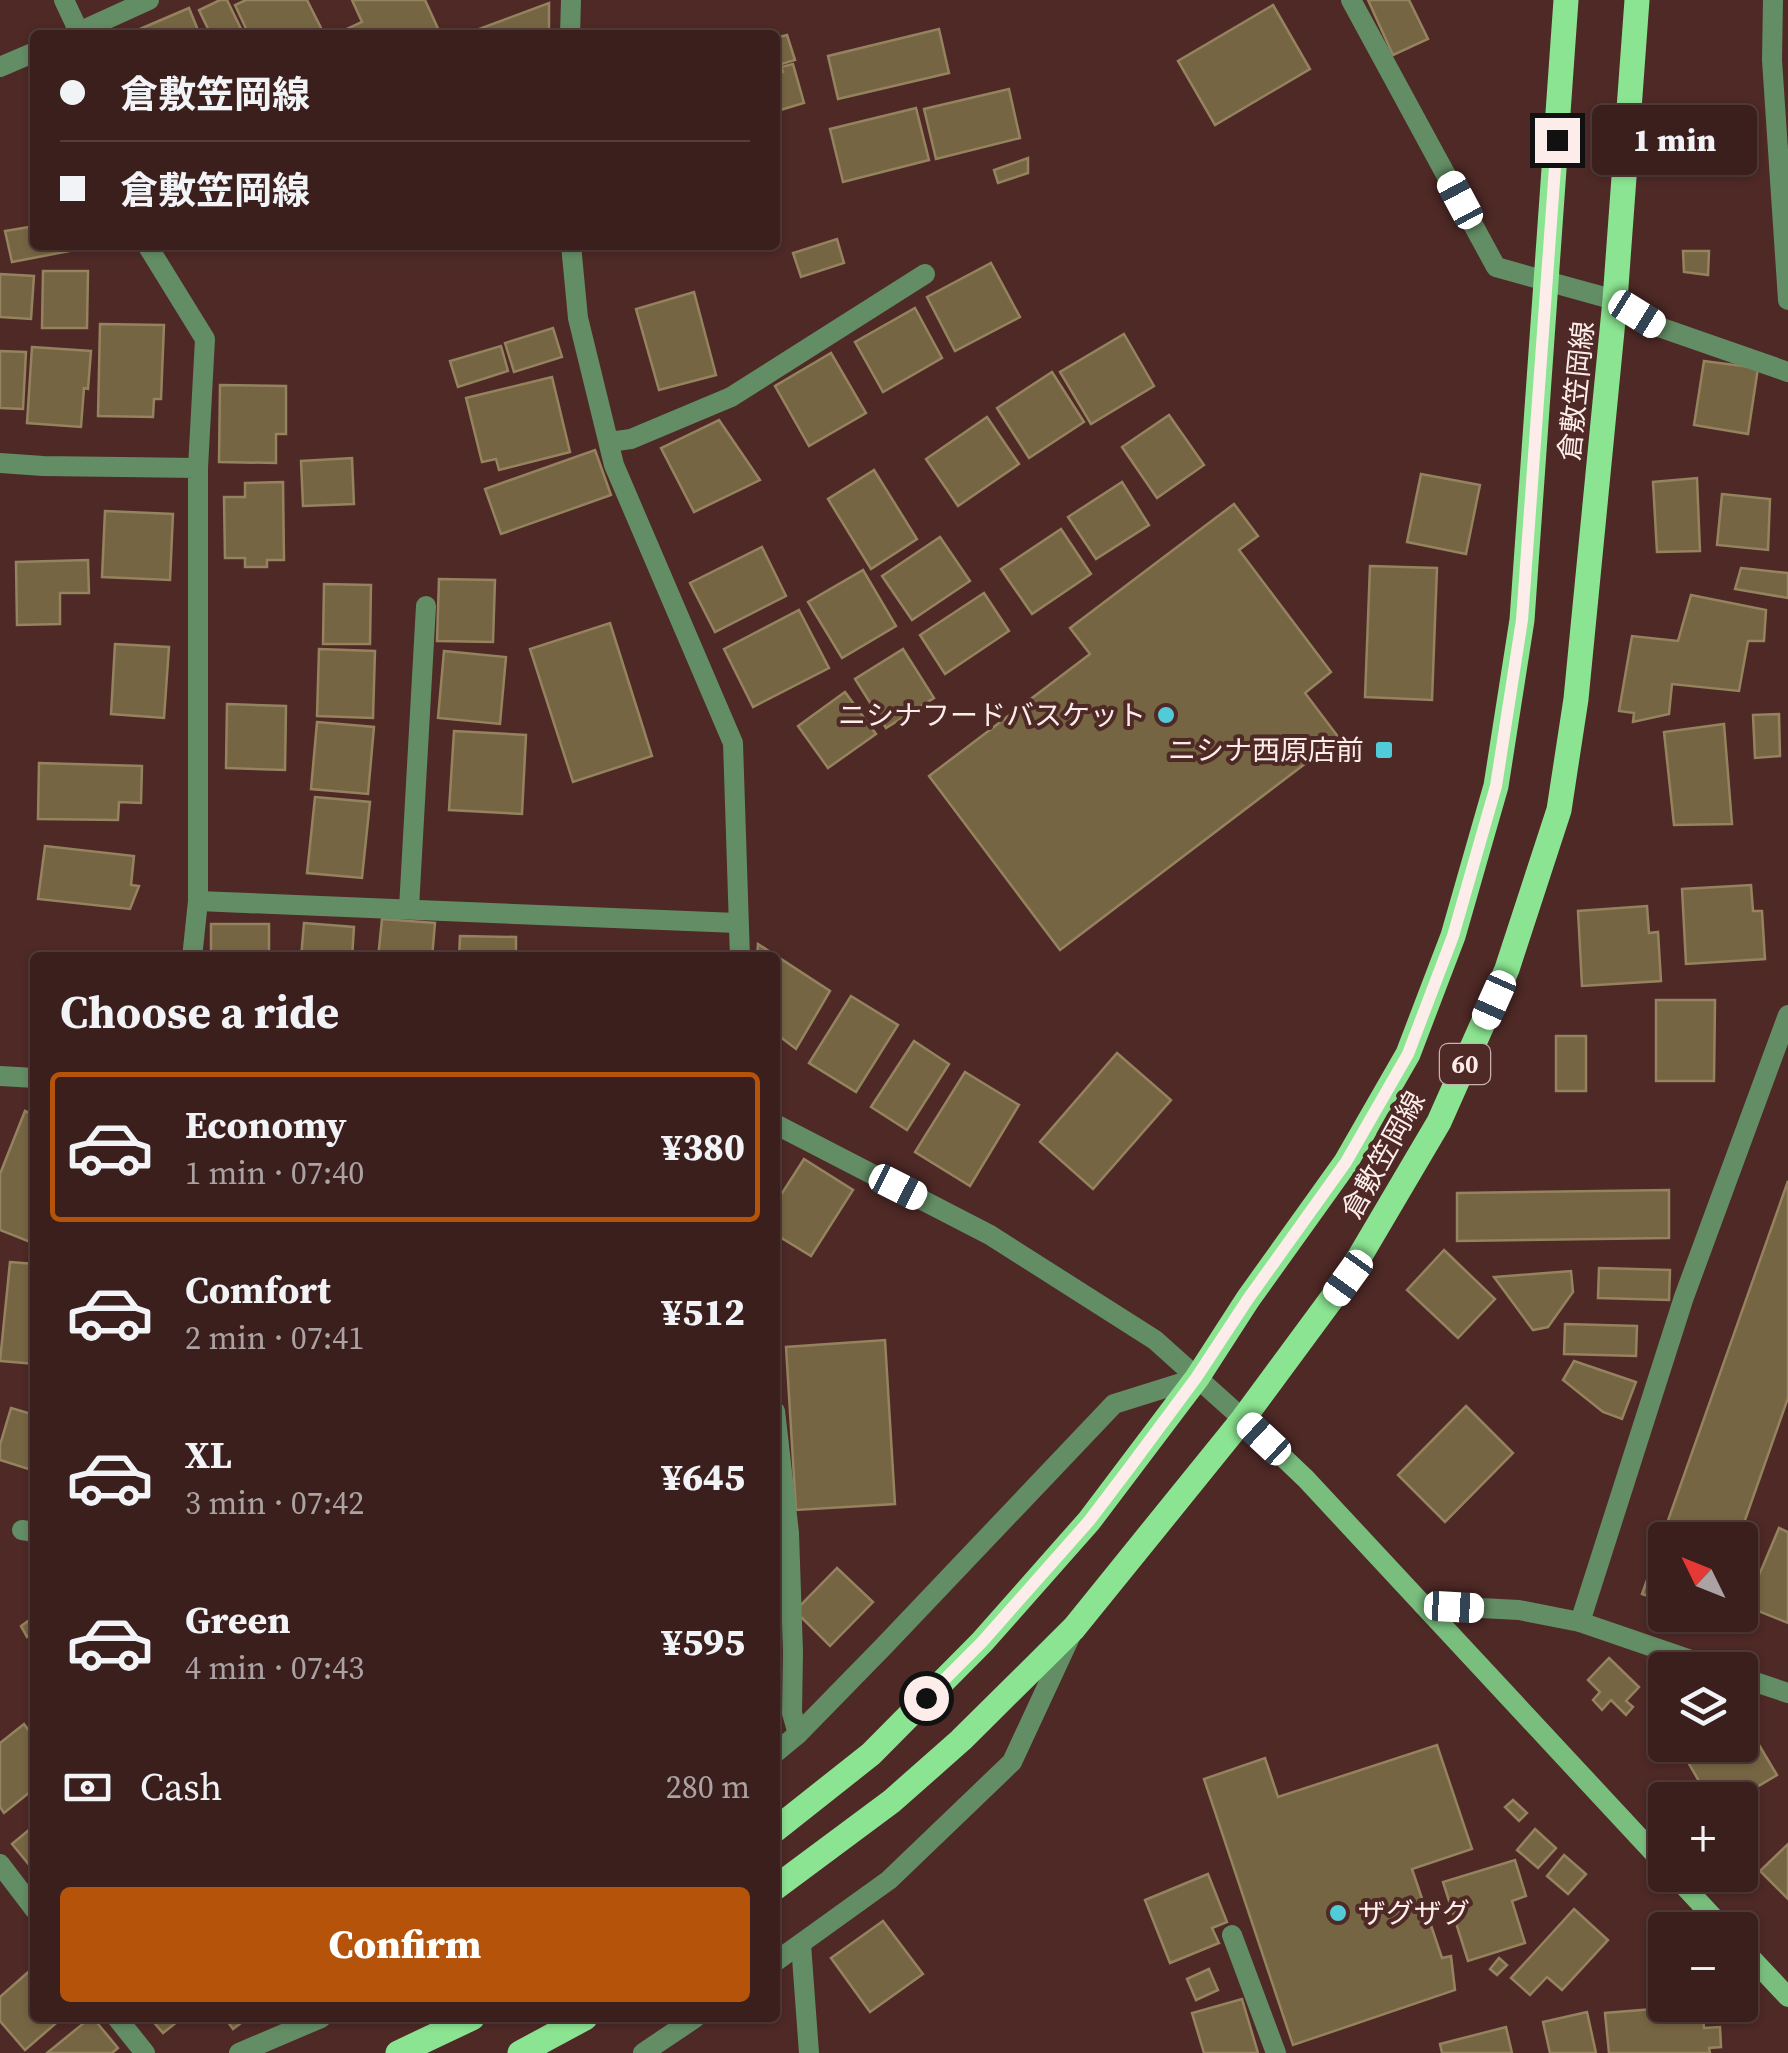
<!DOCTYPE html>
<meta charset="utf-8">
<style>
:root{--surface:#3a1f1c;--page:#452c29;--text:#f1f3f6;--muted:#aba2a3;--line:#543d3b;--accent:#b45309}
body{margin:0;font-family:"Source Serif 4","Noto Sans JP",serif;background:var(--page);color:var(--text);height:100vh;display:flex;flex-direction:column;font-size:38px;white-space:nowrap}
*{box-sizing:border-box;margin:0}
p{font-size:32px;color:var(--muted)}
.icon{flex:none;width:55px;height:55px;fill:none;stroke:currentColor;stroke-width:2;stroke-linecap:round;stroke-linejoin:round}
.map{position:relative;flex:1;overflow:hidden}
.drawer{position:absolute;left:30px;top:952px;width:750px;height:1070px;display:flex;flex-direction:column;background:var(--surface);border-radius:10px;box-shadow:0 2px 8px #0004,0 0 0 2px var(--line)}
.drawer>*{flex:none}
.guide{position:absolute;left:30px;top:30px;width:750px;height:220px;border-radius:10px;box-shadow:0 2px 8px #0004,0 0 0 2px var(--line);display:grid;align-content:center;height:220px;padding:0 30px;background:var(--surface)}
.needle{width:65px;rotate:313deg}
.tools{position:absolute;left:1648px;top:1522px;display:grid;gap:20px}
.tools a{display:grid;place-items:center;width:110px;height:110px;border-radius:10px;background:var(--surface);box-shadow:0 2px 8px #0004,0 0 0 2px var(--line);font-size:50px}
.end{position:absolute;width:45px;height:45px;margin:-22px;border:12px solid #fcedeb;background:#111;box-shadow:0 0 0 5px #111}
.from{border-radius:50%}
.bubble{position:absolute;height:70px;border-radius:10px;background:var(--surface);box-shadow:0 2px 8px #0004,0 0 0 2px var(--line);font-size:32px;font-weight:800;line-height:70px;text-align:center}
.car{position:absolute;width:30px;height:60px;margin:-30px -15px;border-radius:12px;box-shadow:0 0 8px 2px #0007;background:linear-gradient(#fff 24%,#345 0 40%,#fff 0 76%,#345 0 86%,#fff 0)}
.guide b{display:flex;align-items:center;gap:35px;height:95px;font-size:38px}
.guide b+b{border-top:2px solid var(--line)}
.guide i{width:25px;height:25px;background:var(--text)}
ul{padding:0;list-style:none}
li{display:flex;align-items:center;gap:30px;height:150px;margin:0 20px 15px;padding:0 10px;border:5px solid transparent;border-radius:10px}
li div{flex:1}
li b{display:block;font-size:38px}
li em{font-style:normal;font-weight:800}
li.active{border-color:var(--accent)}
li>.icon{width:90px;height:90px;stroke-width:1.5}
h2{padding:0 30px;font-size:45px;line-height:120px}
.pay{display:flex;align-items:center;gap:25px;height:110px;padding:0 30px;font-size:38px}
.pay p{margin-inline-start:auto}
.button{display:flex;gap:20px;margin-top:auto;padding:20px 30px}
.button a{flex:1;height:115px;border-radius:10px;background:var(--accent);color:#fff;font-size:40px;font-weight:800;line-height:115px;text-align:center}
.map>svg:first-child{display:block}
.building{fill:#766542;stroke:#94835e;stroke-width:2.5}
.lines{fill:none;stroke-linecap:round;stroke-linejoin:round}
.street{stroke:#638d65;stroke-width:20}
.secondary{stroke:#7abe7e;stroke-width:20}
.primary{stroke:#8be491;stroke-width:25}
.route{stroke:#fcedeb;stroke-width:12}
.poi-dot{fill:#52cbd9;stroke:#4e2926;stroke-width:4}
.labels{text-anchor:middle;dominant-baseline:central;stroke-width:8;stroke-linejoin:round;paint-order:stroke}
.shield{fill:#4e2926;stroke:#c8b2b0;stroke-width:2.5}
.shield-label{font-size:25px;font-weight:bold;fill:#fcedeb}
.street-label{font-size:28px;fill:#fcedeb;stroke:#4e2926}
.poi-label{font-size:28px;fill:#fcedeb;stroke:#4e2926;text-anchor:end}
</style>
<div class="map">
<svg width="1788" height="2053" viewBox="0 0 1788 2053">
<rect width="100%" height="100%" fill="#4e2926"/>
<g class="building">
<path d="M220 0H227L244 35H211L199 10Z"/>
<path d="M246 0H307L322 30 312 35H249L235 5Z"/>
<path d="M352 0H425L441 35H334L362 22Z"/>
<path d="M1368 0H1409L1428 39 1393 55Z"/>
<path d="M549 3V35H463Z"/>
<path d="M1273 5 1310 69 1215 125 1178 61Z"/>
<path d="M189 8 200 35H126Z"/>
<path d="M939 29 949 73 838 99 828 56Z"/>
<path d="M787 35 795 60 775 66V38Z"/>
<path d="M793 64 804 103 777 111 775 74 783 72 781 67Z"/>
<path d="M1009 89 1020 138 936 159 924 109Z"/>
<path d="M916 108 929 160 843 182 830 129Z"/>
<path d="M1028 158V173L998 183 994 170Z"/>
<path d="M35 226V245H79L80 249 12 262 5 231Z"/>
<path d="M837 239 844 263 801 277 793 253Z"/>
<path d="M1683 251H1709L1708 275 1684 272Z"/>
<path d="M991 263 1020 317 955 351 927 297Z"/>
<path d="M43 271H88L87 328H42Z"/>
<path d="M0 274 34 276 31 319 0 317Z"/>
<path d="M694 292 716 375 659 390 636 309Z"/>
<path d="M915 308 942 358 883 392 855 342Z"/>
<path d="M100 324 164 325 161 399H154L153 417 98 416Z"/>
<path d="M553 328 562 357 514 372 505 343Z"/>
<path d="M1124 334 1154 386 1091 424 1060 372Z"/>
<path d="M501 346 508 371 458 387 450 361Z"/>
<path d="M32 347 91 351 88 389 84 388 81 427 27 423Z"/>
<path d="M0 351 26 352 23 409 0 408Z"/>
<path d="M831 353 866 413 809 446 775 386Z"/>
<path d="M1704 361 1758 368 1748 434 1694 425Z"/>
<path d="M1052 372 1084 422 1029 458 997 408Z"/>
<path d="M552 377 570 452 499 470 496 459 482 462 466 398Z"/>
<path d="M220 385 286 386V434H276V463L219 462Z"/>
<path d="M1169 415 1204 465 1157 498 1122 447Z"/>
<path d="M987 417 1019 464 958 506 926 459Z"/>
<path d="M719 420 760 480 694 512 661 448Z"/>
<path d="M595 450 611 495 501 534 485 489Z"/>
<path d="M352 458 354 504 303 506 301 461Z"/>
<path d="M874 470 917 539 871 569 828 499Z"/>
<path d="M1421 474 1480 485 1466 554 1407 542Z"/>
<path d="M1697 478 1700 551 1657 552 1653 482Z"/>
<path d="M283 482 284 560H267V567H245V558H225L224 497H245V483Z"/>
<path d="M1122 482 1149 525 1096 559 1068 517Z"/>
<path d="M1722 494 1770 499 1768 550 1717 545Z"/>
<path d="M1234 504 1258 536 1239 550 1331 672 1305 693 1339 738 1060 950 929 776 1090 654 1070 628Z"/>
<path d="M105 511 173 514 170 580 102 577Z"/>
<path d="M1061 529 1091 574 1032 614 1001 569Z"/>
<path d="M940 537 970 581 912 620 882 576Z"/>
<path d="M762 547 786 596 715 632 690 583Z"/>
<path d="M88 560 89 593H60V624L17 625 16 562Z"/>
<path d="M1370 566 1437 568 1432 700 1365 697Z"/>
<path d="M1741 568 1788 573V598L1735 589Z"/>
<path d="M863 570 896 626 842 658 808 602Z"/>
<path d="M439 579 495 580 493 642 437 641Z"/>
<path d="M324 584 371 585 370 644H323Z"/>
<path d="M984 593 1009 631 945 674 920 635Z"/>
<path d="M1691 595 1766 610 1764 641H1748L1739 691 1672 684 1669 714 1633 722 1634 713 1619 711 1632 636 1678 641Z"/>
<path d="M799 610 829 668 753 707 724 649Z"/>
<path d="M610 623 652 756 573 782 530 649Z"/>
<path d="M115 644 169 647 164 718 111 714Z"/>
<path d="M319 649 375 651 373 718 317 716Z"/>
<path d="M903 649 934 698 886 728 855 679Z"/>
<path d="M444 651 506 657 500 724 438 718Z"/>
<path d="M845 692 876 734 828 768 798 726Z"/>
<path d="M227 704 286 706 285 770 226 768Z"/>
<path d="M1779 714 1780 756 1755 758 1753 715Z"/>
<path d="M317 722 374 727 368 794 311 789Z"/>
<path d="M1724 724 1732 824 1674 825 1664 732Z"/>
<path d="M454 731 526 735 522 814 449 810Z"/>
<path d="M39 763 142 766 141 803 119 802 118 820 38 819Z"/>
<path d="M315 797 370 802 362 878 307 873Z"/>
<path d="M45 846 134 856 131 885 139 886 130 909 38 899Z"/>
<path d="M1751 885 1753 911H1762L1765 959 1686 964 1682 889Z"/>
<path d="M1647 906 1649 933 1658 932 1661 981 1582 986 1578 911Z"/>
<path d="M382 919 435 923 432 958H378Z"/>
<path d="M304 923 354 927 352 958H301Z"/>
<rect x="211" y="924" width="58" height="34"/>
<path d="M460 936 516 937V958H459Z"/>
<path d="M758 944 830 991 796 1049 775 1033V958H757Z"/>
<path d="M851 996 898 1025 856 1092 809 1063Z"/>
<path d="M1656 1000H1715L1714 1081H1656Z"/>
<rect x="1556" y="1036" width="30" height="55"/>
<path d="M914 1041 949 1064 907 1130 871 1107Z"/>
<path d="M1117 1053 1171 1100 1093 1189 1040 1142Z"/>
<path d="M965 1072 1019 1105 970 1186 915 1152Z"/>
<path d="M25 1111 35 1115V1244L0 1230V1174Z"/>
<path d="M804 1159 853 1190 811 1256 775 1234V1204Z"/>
<path d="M1788 1181V1398L1738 1540H1665V1602L1642 1594Z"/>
<path d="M1669 1190V1238L1457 1241V1193Z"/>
<path d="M1444 1250 1495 1299 1458 1338 1407 1290Z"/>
<path d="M10 1262 35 1264V1364L0 1361Z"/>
<path d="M1599 1268 1670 1270 1669 1300 1598 1298Z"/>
<path d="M1571 1271 1573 1292 1548 1327 1533 1330 1494 1277Z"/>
<path d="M1565 1324 1637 1326 1636 1356 1564 1354Z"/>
<path d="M885 1340 895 1504 796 1510 786 1347Z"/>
<path d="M1574 1361 1636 1382 1622 1419 1603 1412 1563 1380Z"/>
<path d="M1466 1406 1513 1453 1445 1522 1398 1475Z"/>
<path d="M11 1408 35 1415V1471L0 1460V1445Z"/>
<path d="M1779 1528 1788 1532V1623L1746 1606Z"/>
<path d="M837 1568 873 1602 830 1646 795 1611Z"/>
<path d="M35 1616V1631L27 1637 21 1626Z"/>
<path d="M1609 1658 1639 1687 1626 1701 1633 1707 1626 1715 1611 1700 1602 1710 1593 1700 1600 1692 1588 1680Z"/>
<path d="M1740 1713 1777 1775 1735 1800H1710L1678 1745H1740Z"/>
<path d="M24 1724 35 1739V1788L4 1813 0 1807V1743Z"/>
<path d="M1437 1745 1472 1849 1412 1869 1442 1958 1451 1956 1455 1990 1293 2045 1204 1779 1265 1758 1278 1797Z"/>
<path d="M1513 1800 1527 1813 1519 1821 1505 1807Z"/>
<path d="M35 1825V1872L12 1844Z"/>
<path d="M1535 1829 1556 1848 1538 1868 1517 1850Z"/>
<path d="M1788 1844V1899L1760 1871Z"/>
<path d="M1564 1855 1586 1874 1568 1894 1547 1876Z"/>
<path d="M1515 1860 1526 1896 1512 1901 1525 1943 1468 1961 1443 1882Z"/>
<path d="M1208 1874 1227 1922 1212 1928 1219 1943 1170 1963 1145 1900Z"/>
<path d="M1574 1909 1608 1940 1562 1990 1547 1977 1530 1995 1511 1978Z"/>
<path d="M883 1921 923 1974 870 2012 831 1958Z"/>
<path d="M1499 1958 1507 1965 1497 1975 1490 1969Z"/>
<path d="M35 1966V2018H62L25 2050 0 2021V1997Z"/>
<path d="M1209 1969 1218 1990 1196 2000 1187 1979Z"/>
<path d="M1242 1999 1258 2053H1204L1192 2013Z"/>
<path d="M1702 2005 1704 2028 1720 2027 1721 2047 1709 2048 1710 2053H1609L1605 2013Z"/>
<path d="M1587 2012 1596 2053H1550L1543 2022Z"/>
<path d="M90 2018H93L118 2048 112 2053H47Z"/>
<path d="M150 2018H182L163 2033Z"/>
<path d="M225 2018H248L233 2029Z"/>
<path d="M1506 2027 1512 2053H1442L1440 2044Z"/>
</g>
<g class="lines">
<g class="street">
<path d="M64 0 79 32"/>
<path d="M1351 0 1496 267 1615 300 1659 327 1788 372"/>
<path d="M1773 0 1772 60 1788 300"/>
<path d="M72 35 149 0"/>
<path d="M570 35 571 0"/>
<path d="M0 67 35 52"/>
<path d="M147 245 205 339 198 468"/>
<path d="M571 245 578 318 614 465 733 743 740 958"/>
<path d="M609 442 631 439 731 397 925 274"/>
<path d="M0 463 43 466 198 468V901L192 958"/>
<path d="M198 901 737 923"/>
<path d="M409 908 426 606"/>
<path d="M0 1076 35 1078"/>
<path d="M775 1124 990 1235 1155 1340 1243 1419"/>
<path d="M775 1411 789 1533 793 1652 792 1713 798 1734"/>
<path d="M22 1530 35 1532"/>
<path d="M1423 1605 1519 1610 1580 1622 1720 1670"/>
<path d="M1580 1622 1684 1297 1788 1015"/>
<path d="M1740 1677 1788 1693"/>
<path d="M775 1753 798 1734 884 1646 1114 1404 1197 1378"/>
<path d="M0 1864 35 1910"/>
<path d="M1232 1935 1276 2053"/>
<path d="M801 1944 809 2053"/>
<path d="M775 1962 889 1880 1012 1762 1071 1635"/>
<path d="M117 2018 145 2053"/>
<path d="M239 2053 321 2018"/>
<path d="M643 2053 695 2018"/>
</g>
<g class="secondary">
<path d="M1243 1419 1306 1479 1665 1865"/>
<path d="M1674 1875 1725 1930"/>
<path d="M1740 1946 1788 1997"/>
</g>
<g class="primary">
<path d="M775 1830 871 1754 982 1642 1089 1521 1197 1378 1248 1299 1346 1162 1408 1054 1453 936 1496 786 1522 620 1566 0"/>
<path d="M775 1888 892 1801 961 1740 1074 1628 1243 1419 1347 1278 1439 1122 1507 969 1559 810 1576 699 1615 300 1637 0"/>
<path d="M398 2053 472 2018"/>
<path d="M520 2053 585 2018"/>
</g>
</g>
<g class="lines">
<path class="route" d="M926 1698 982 1642 1089 1521 1130 1467 1196 1378 1248 1299 1346 1162 1408 1054 1453 936 1496 786 1522 620 1557 140"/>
</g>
<g class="poi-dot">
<circle cx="1166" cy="715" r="10"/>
<rect x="1374" y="740" width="20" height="20" rx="5"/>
<circle cx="1338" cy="1913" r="10"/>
</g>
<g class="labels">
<rect class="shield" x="1440" y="1044" width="50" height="40" rx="8"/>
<g class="shield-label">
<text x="1465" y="1064">60</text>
</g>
<g class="street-label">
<text transform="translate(1576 391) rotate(-84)">倉敷笠岡線</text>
<text transform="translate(1383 1155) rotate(-61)">倉敷笠岡線</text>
</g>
<g class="poi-label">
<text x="1146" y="715">ニシナフードバスケット</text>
<text x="1364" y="750">ニシナ西原店前</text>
<text x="1358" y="1913" text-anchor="start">ザグザグ</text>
</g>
</g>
</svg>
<div class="tools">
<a><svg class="needle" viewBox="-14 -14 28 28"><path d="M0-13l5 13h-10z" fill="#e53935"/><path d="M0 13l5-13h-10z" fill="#aba2a3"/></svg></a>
<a><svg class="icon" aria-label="layers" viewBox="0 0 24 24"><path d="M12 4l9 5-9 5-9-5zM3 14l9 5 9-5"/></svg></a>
<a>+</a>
<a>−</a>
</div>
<i class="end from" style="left:926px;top:1698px"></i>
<i class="end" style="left:1557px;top:140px"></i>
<div class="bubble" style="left:1592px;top:105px;width:165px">1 min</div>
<i class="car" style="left:1460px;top:200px;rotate:332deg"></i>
<i class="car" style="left:1637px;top:314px;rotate:122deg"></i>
<i class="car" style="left:1494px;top:1000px;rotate:204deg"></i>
<i class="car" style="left:898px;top:1187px;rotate:117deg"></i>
<i class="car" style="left:1348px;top:1278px;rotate:216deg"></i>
<i class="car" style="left:1264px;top:1439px;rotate:313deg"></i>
<i class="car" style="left:1454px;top:1607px;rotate:93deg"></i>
<div class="guide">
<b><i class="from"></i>倉敷笠岡線</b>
<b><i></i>倉敷笠岡線</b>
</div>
<section class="drawer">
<h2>Choose a ride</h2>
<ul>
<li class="active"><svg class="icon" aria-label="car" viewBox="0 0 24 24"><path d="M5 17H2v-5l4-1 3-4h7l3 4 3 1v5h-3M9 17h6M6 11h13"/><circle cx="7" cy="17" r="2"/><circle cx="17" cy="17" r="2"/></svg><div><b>Economy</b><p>1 min · 07:40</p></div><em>¥380</em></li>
<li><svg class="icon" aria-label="car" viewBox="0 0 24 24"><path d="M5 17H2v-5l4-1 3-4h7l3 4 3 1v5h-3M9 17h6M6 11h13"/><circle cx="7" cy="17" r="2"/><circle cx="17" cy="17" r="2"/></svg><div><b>Comfort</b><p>2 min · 07:41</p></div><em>¥512</em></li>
<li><svg class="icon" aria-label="car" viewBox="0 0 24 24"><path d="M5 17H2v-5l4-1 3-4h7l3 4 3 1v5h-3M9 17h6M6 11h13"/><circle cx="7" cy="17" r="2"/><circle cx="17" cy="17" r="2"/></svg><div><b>XL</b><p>3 min · 07:42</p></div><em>¥645</em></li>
<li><svg class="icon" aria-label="car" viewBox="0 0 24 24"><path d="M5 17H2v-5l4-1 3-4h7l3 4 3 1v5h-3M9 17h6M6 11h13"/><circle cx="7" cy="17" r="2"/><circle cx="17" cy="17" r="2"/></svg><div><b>Green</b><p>4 min · 07:43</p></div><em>¥595</em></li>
</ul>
<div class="pay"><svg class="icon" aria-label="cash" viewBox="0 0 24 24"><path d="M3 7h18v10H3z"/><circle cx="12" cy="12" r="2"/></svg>Cash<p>280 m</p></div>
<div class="button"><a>Confirm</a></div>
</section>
</div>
